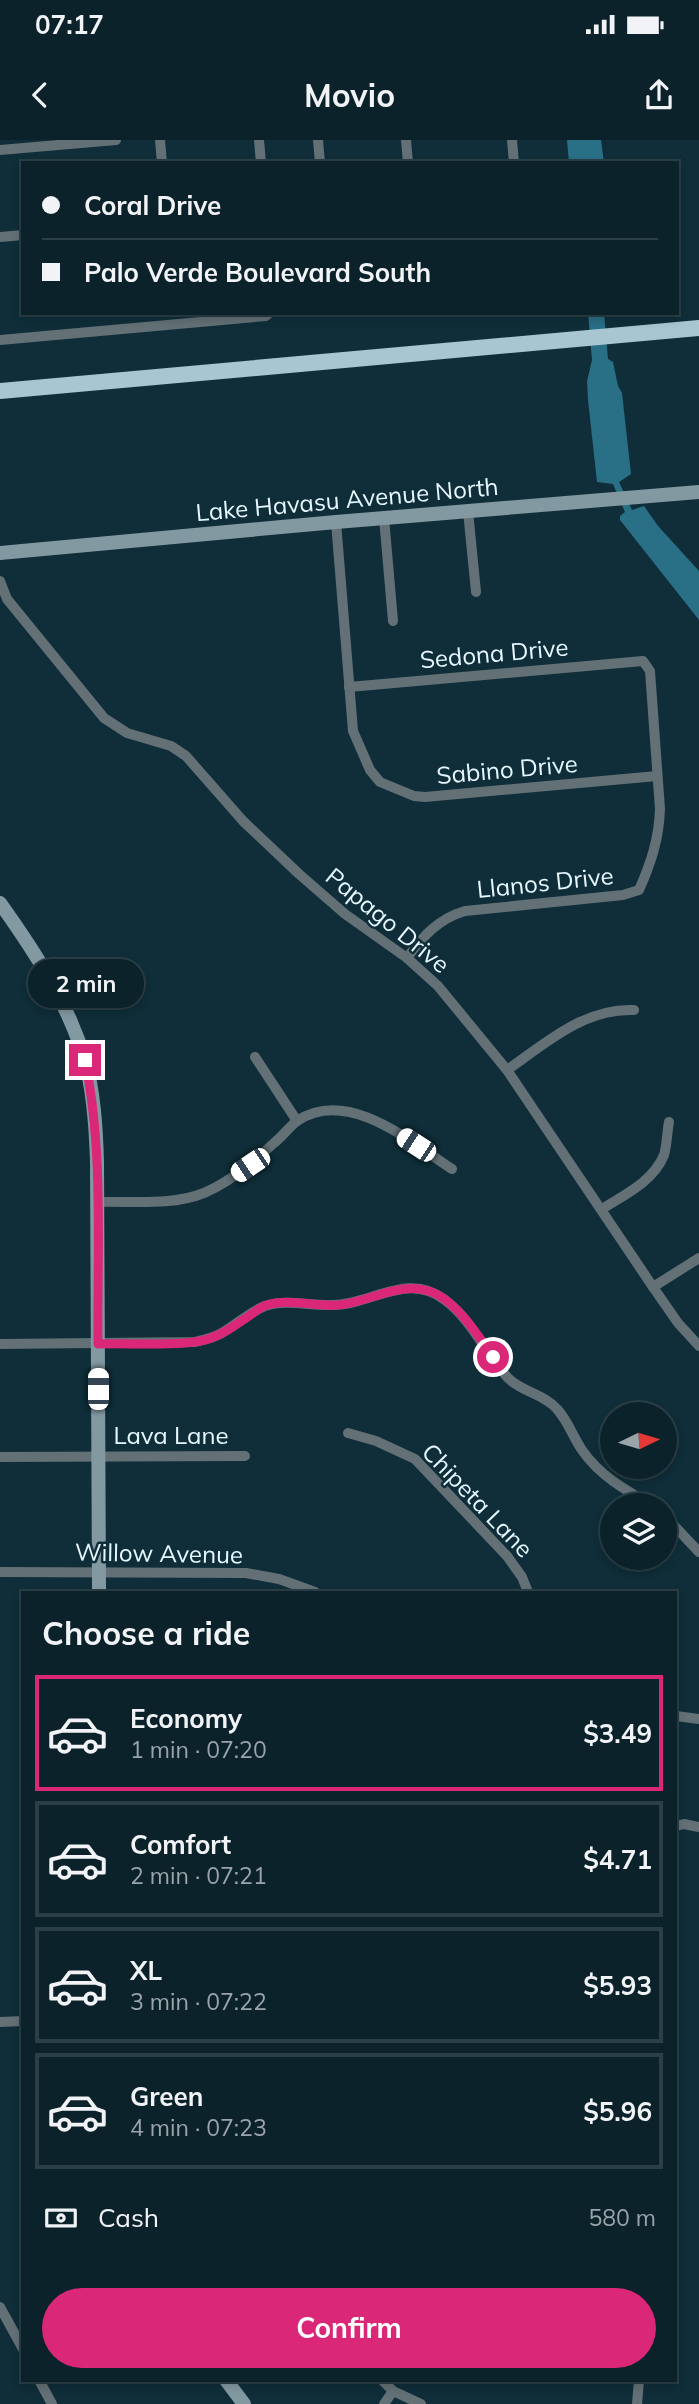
<!DOCTYPE html>
<meta charset="utf-8">
<style>
:root{--surface:#0b222b;--page:#142a33;--text:#f1f3f6;--muted:#9aa4a9;--line:#2b3f47;--accent:#db2777}
body{margin:0;font-family:Mulish,sans-serif;background:var(--page);color:var(--text);height:100vh;display:flex;flex-direction:column;font-size:26px;white-space:nowrap}
*{box-sizing:border-box;margin:0}
p{font-size:23px;color:var(--muted)}
.icon{flex:none;width:38px;height:38px;fill:none;stroke:currentColor;stroke-width:2;stroke-linecap:round;stroke-linejoin:round}
.map{position:relative;flex:1;overflow:hidden}
.details{position:absolute;left:21px;top:1451px;width:656px;height:791px;display:flex;flex-direction:column;background:var(--surface);border-radius:0px;box-shadow:0 4px 10px #0003,0 0 0 2px var(--line)}
.details>*{flex:none}
.guide{position:absolute;left:21px;top:21px;width:658px;height:154px;border-radius:0px;box-shadow:0 4px 10px #0003,0 0 0 2px var(--line);display:grid;align-content:center;height:154px;padding:0 21px;background:var(--surface)}
.needle{width:46px;rotate:85deg}
.fabs{position:absolute;left:600px;top:1262px;display:grid;gap:14px}
.fabs a{display:grid;place-items:center;width:77px;height:77px;border-radius:50%;background:var(--surface);box-shadow:0 4px 10px #0003,0 0 0 2px var(--line);font-size:35px}
.end{position:absolute;width:32px;height:32px;margin:-16px;border:9px solid #db2777;background:#fff;box-shadow:0 0 0 4px #fff}
.from{border-radius:50%}
.bubble{position:absolute;height:49px;border-radius:24px;background:var(--surface);box-shadow:0 4px 10px #0003,0 0 0 2px var(--line);font-size:23px;font-weight:700;line-height:49px;text-align:center}
.car{position:absolute;width:21px;height:42px;margin:-21px -10px;border-radius:9px;box-shadow:0 0 5px 2px #0007;background:linear-gradient(#fff 24%,#345 0 40%,#fff 0 76%,#345 0 86%,#fff 0)}
.guide b{display:flex;align-items:center;gap:24px;height:66px;font-size:26px}
.guide b+b{border-top:2px solid var(--line)}
.guide i{width:18px;height:18px;background:var(--text)}
ul{padding:0;list-style:none}
li{display:flex;align-items:center;gap:21px;height:116px;margin:0 14px 10px;padding:0 7px;border:4px solid var(--line);border-radius:0px}
li div{flex:1}
li b{display:block;font-size:26px}
li em{font-style:normal;font-weight:700}
li.selected{border-color:var(--accent)}
li>.icon{width:63px;height:63px;stroke-width:1.5}
h2{padding:0 21px;font-size:32px;line-height:84px}
.pay{display:flex;align-items:center;gap:18px;height:77px;padding:0 21px;font-size:26px}
.pay p{margin-inline-start:auto}
.action{display:flex;gap:14px;margin-top:auto;padding:14px 21px}
.action a{flex:1;height:80px;border-radius:42px;background:var(--accent);color:#fff;font-size:28px;font-weight:700;line-height:80px;text-align:center}
.status{display:flex;justify-content:space-between;align-items:center;height:49px;padding:0 35px;background:var(--surface);direction:ltr}
.status svg{height:19px;fill:currentColor}
header{display:flex;justify-content:space-between;align-items:center;height:91px;padding:0 21px;background:var(--surface);font-size:32px;font-weight:700}
.map>svg:first-child{display:block}
.water{fill:#296f86}
.lines{fill:none;stroke-linecap:round;stroke-linejoin:round}
.minor{stroke:#637176;stroke-width:10}
.secondary{stroke:#8399a2;stroke-width:14}
.trunk{stroke:#a7c6d2;stroke-width:16}
.route{stroke:#db2777;stroke-width:9}
.labels{text-anchor:middle;dominant-baseline:central;stroke-width:5;stroke-linejoin:round;paint-order:stroke}
.street-label{font-size:24px;fill:#e6f7fe;stroke:#0f2e39}
</style>
<div class="status"><b>07:17</b><svg viewBox="0 0 49 12"><path d="M0 12V9h3v3zM5 12V6h3v6zM10 12V3h3v9zM15 12V0h3v12zM26 1h20v11H26zM47 4h2v5h-2z"/></svg></div>
<header><svg class="icon" aria-label="back" viewBox="0 0 24 24"><path d="M15 5l-7 7 7 7"/></svg>Movio<svg class="icon" aria-label="share" viewBox="0 0 24 24"><path d="M12 15V3M7 8l5-5 5 5M5 13v7h14v-7"/></svg></header>
<div class="map">
<svg width="699" height="2264" viewBox="0 0 699 2264">
<rect width="100%" height="100%" fill="#0f2e39"/>
<g class="water">
<path d="M567 0H601L604 23H569Z"/>
<path d="M588 173H604L608 219 613 222 618 246 622 253 631 334 619 342 632 370 644 366 658 386 699 431V480L620 380V376L625 372 613 344 597 342 588 260 587 241 592 220Z"/>
</g>
<g class="lines">
<g class="minor">
<path d="M160 0 162 23"/>
<path d="M259 0 261 23"/>
<path d="M318 0 320 23"/>
<path d="M406 0 408 23"/>
<path d="M512 0 514 23"/>
<path d="M0 10 116 0"/>
<path d="M0 97 23 95"/>
<path d="M0 200 266 176 269 173"/>
<path d="M468 371 476 452"/>
<path d="M384 378 393 481"/>
<path d="M336 382 353 591 370 630 380 642 414 656 425 657 657 636"/>
<path d="M0 441 7 459 104 578 127 593 171 606 186 616 243 681 299 734 345 774 407 818 438 846 507 930 653 1147 678 1183 699 1206"/>
<path d="M349 547 643 521 650 531 660 669C659 699 651 723 639 750L623 755 465 771C438 779 423 796 407 818"/>
<path d="M255 917 297 981"/>
<path d="M507 930C546 903 584 868 634 870"/>
<path d="M97 1062C132 1061 172 1066 204 1053 230 1042 253 1023 274 1003 282 997 289 987 297 981 348 947 411 1002 452 1029"/>
<path d="M602 1069C624 1055 653 1042 664 1015 667 1005 667 992 669 982"/>
<path d="M653 1147 699 1118"/>
<path d="M0 1204 195 1202C203 1200 212 1198 220 1194 235 1186 249 1172 265 1166 287 1159 311 1166 333 1165 371 1165 408 1131 445 1160 472 1180 486 1214 508 1238 522 1252 544 1254 557 1269 568 1281 573 1297 582 1310 599 1335 625 1350 652 1365"/>
<path d="M348 1293 376 1301 415 1319 507 1416 522 1437 528 1452"/>
<path d="M0 1317 245 1316"/>
<path d="M665 1376 699 1412"/>
<path d="M0 1432 246 1433 279 1439 315 1452"/>
<path d="M676 1576 699 1579"/>
<path d="M676 1686 684 1684 699 1687"/>
<path d="M0 1882 23 1881"/>
<path d="M0 2167 23 2209"/>
<path d="M39 2240 52 2264"/>
<path d="M382 2240 393 2251 421 2264"/>
<path d="M384 2264 393 2251"/>
<path d="M637 2264 639 2240"/>
</g>
<g class="secondary">
<path d="M0 413 336 382 699 352"/>
<path d="M0 763C35 812 67 861 85 920 94 953 96 988 97 1022L99 1452"/>
<path d="M226 2240 244 2264"/>
</g>
<path class="trunk" d="M0 251 699 188"/>
</g>
<g class="lines">
<path class="route" d="M85 920C104 1013 97 1110 98 1204 129 1203 163 1206 194 1202 214 1200 230 1189 246 1178 252 1174 258 1169 264 1166 288 1157 314 1167 338 1165 372 1162 402 1138 436 1154 458 1164 479 1197 493 1217"/>
</g>
<g class="labels">
<g class="street-label">
<text transform="translate(347 359) rotate(-5)">Lake Havasu Avenue North</text>
<text transform="translate(494 513) rotate(-5)">Sedona Drive</text>
<text transform="translate(507 629) rotate(-5)">Sabino Drive</text>
<text transform="translate(545 742) rotate(-6)">Llanos Drive</text>
<text transform="translate(388 780) rotate(39)">Papago Drive</text>
<text x="171" y="1295">Lava Lane</text>
<text transform="translate(478 1360) rotate(46)">Chipeta Lane</text>
<text transform="translate(159 1413) rotate(1)">Willow Avenue</text>
</g>
</g>
</svg>
<div class="fabs">
<a><svg class="needle" viewBox="-14 -14 28 28"><path d="M0-13l5 13h-10z" fill="#e53935"/><path d="M0 13l5-13h-10z" fill="#9aa4a9"/></svg></a>
<a><svg class="icon" aria-label="layers" viewBox="0 0 24 24"><path d="M12 4l9 5-9 5-9-5zM3 14l9 5 9-5"/></svg></a>
</div>
<i class="end from" style="left:493px;top:1217px"></i>
<i class="end" style="left:85px;top:920px"></i>
<div class="bubble" style="left:28px;top:819px;width:116px">2 min</div>
<i class="car" style="left:416px;top:1005px;rotate:303deg"></i>
<i class="car" style="left:250px;top:1025px;rotate:236deg"></i>
<i class="car" style="left:98px;top:1249px;rotate:0deg"></i>
<div class="guide">
<b><i class="from"></i>Coral Drive</b>
<b><i></i>Palo Verde Boulevard South</b>
</div>
<section class="details">
<h2>Choose a ride</h2>
<ul>
<li class="selected"><svg class="icon" aria-label="car" viewBox="0 0 24 24"><path d="M5 17H2v-5l4-1 3-4h7l3 4 3 1v5h-3M9 17h6M6 11h13"/><circle cx="7" cy="17" r="2"/><circle cx="17" cy="17" r="2"/></svg><div><b>Economy</b><p>1 min · 07:20</p></div><em>$3.49</em></li>
<li><svg class="icon" aria-label="car" viewBox="0 0 24 24"><path d="M5 17H2v-5l4-1 3-4h7l3 4 3 1v5h-3M9 17h6M6 11h13"/><circle cx="7" cy="17" r="2"/><circle cx="17" cy="17" r="2"/></svg><div><b>Comfort</b><p>2 min · 07:21</p></div><em>$4.71</em></li>
<li><svg class="icon" aria-label="car" viewBox="0 0 24 24"><path d="M5 17H2v-5l4-1 3-4h7l3 4 3 1v5h-3M9 17h6M6 11h13"/><circle cx="7" cy="17" r="2"/><circle cx="17" cy="17" r="2"/></svg><div><b>XL</b><p>3 min · 07:22</p></div><em>$5.93</em></li>
<li><svg class="icon" aria-label="car" viewBox="0 0 24 24"><path d="M5 17H2v-5l4-1 3-4h7l3 4 3 1v5h-3M9 17h6M6 11h13"/><circle cx="7" cy="17" r="2"/><circle cx="17" cy="17" r="2"/></svg><div><b>Green</b><p>4 min · 07:23</p></div><em>$5.96</em></li>
</ul>
<div class="pay"><svg class="icon" aria-label="cash" viewBox="0 0 24 24"><path d="M3 7h18v10H3z"/><circle cx="12" cy="12" r="2"/></svg>Cash<p>580 m</p></div>
<div class="action"><a>Confirm</a></div>
</section>
</div>
